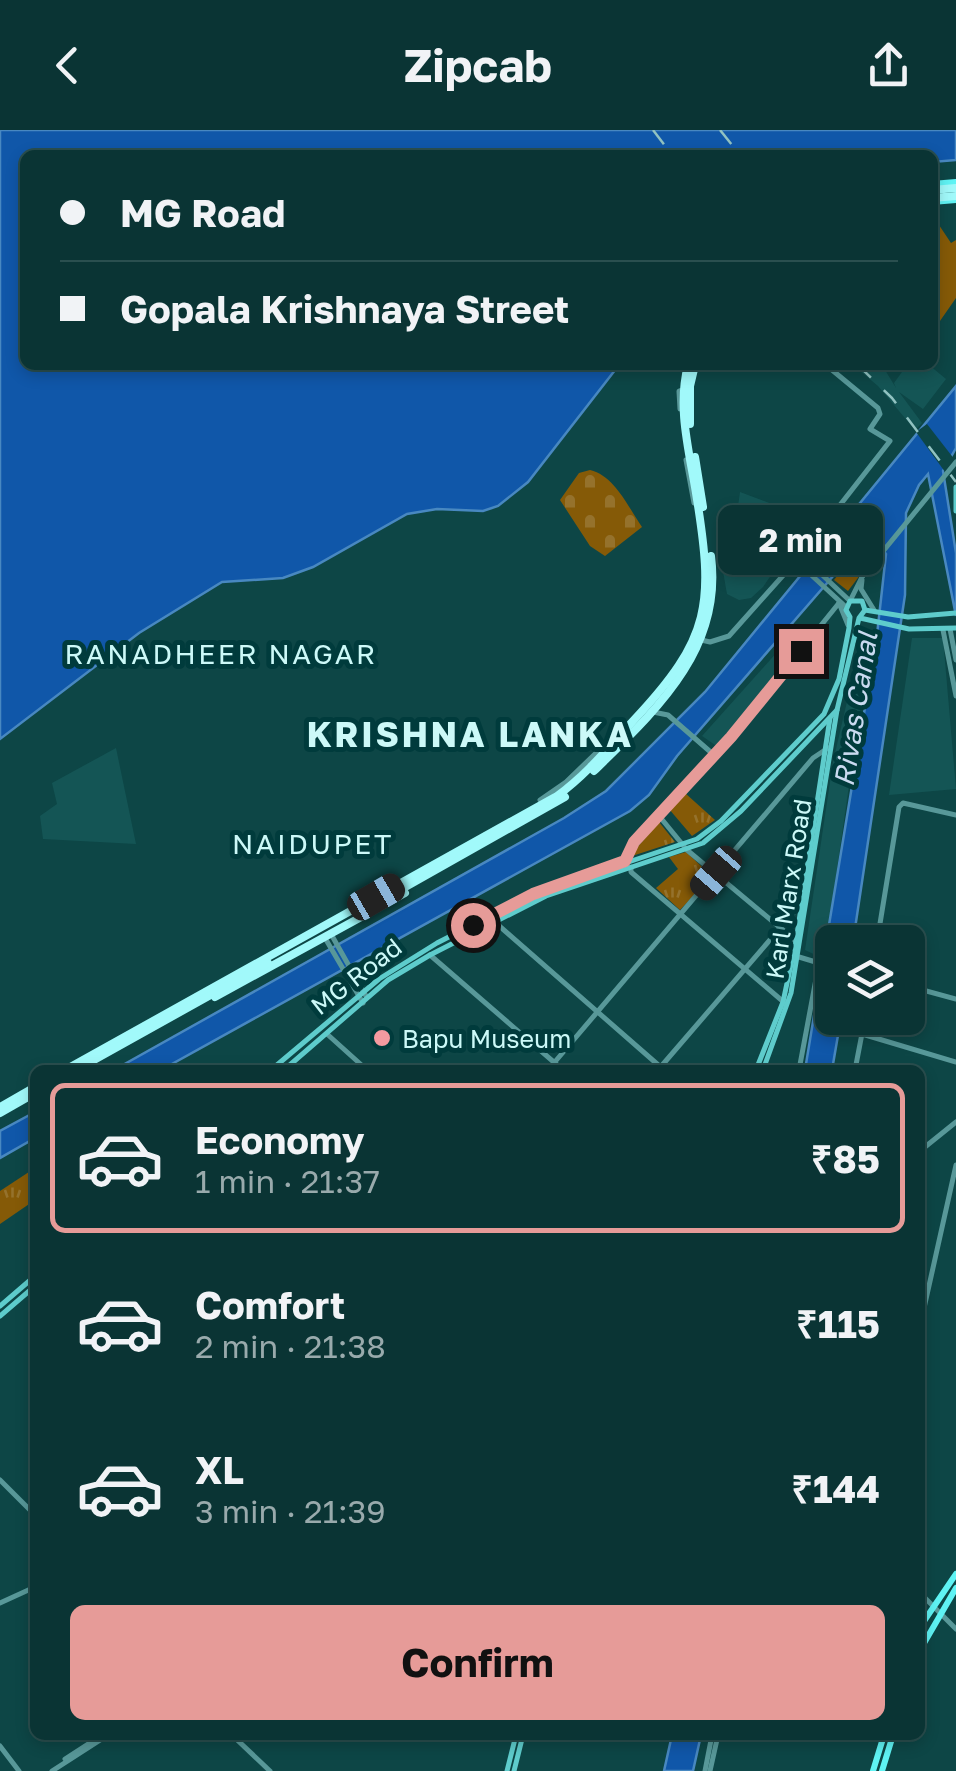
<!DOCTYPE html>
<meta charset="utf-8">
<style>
:root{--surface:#0a3434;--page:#183f40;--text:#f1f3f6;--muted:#99aaac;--line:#2a4f4f;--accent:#e69b98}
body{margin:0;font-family:"Golos Text",sans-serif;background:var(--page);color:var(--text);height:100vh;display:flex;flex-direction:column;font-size:38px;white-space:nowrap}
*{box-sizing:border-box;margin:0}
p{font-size:32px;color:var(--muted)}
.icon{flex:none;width:55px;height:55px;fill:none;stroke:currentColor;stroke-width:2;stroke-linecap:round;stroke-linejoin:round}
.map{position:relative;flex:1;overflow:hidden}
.side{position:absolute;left:30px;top:935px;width:895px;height:675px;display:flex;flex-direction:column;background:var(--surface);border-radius:15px;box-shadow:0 5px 15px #0003,0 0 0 2px var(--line)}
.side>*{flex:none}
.banner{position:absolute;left:20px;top:20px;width:918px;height:220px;border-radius:15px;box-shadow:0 5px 15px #0003,0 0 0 2px var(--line);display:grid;align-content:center;height:220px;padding:0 40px;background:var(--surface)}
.controls{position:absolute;left:815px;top:795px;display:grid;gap:20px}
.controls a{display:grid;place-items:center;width:110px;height:110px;border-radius:15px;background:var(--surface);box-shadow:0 5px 15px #0003,0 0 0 2px var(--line);font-size:50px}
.end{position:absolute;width:45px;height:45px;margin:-22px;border:12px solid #e69b98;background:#111;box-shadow:0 0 0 5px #111}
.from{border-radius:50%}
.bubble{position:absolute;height:70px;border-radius:15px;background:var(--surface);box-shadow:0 5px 15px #0003,0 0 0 2px var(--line);font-size:32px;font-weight:700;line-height:70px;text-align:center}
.car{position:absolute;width:30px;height:60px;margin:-30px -15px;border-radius:12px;box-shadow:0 0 8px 2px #0007;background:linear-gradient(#222 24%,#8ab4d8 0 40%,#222 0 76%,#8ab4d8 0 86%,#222 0)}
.banner b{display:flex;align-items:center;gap:35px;height:95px;font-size:38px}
.banner b+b{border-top:2px solid var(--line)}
.banner i{width:25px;height:25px;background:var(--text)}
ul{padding:18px 0 0;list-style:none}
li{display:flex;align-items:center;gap:30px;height:150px;margin:0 20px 15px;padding:0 20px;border:5px solid transparent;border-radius:15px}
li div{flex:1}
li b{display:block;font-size:38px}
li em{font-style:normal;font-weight:700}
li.on{border-color:var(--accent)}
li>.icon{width:90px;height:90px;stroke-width:1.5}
.primary-button{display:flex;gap:20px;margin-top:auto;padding:20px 40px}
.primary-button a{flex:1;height:115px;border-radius:15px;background:var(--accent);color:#111;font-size:40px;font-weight:700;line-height:115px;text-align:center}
header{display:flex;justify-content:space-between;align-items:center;height:130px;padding:0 40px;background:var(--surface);font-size:45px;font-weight:700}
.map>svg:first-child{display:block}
.built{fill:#145555}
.grass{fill:url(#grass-tufts)}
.cemetery{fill:url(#cemetery-stones)}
.green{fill:#855a07}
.water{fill:#1057a9;stroke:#4888c1;stroke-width:2.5}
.pier{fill:#0d4646}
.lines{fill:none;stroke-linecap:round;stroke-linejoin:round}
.tertiary{stroke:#589899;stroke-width:5}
.secondary{stroke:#5ecccc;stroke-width:5}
.primary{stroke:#5ff3f4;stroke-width:6}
.trunk{stroke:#a1f9fa;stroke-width:8}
.rail{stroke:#91c2c1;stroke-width:2.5;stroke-dasharray:18 18;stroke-linecap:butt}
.tertiary-bridge{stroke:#589899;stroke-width:5}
.route{stroke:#e69b98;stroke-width:12}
.poi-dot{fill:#f49aa0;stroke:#003b3c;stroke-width:4}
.labels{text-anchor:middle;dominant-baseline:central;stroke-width:10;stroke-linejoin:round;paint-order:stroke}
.street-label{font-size:25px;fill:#ccf9f8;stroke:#003b3c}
.poi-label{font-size:25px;fill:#ccf9f8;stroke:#003b3c;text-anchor:start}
.neighbourhood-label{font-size:28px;letter-spacing:2.5px;fill:#ccf9f8;stroke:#003b3c}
.water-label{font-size:28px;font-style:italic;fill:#c9daf0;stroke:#003b3c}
.district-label{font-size:35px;font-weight:bold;letter-spacing:2.5px;fill:#ccf9f8;stroke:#003b3c}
</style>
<header><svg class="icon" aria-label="back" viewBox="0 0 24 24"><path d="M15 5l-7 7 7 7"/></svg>Zipcab<svg class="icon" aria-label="share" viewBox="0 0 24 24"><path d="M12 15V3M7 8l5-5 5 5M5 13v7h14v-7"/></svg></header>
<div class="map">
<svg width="956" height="1641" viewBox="0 0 956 1641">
<defs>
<pattern id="grass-tufts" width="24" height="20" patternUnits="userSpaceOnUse" patternTransform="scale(2.5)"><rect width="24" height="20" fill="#855a07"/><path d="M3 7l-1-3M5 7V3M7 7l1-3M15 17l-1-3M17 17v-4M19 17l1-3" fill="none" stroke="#95722c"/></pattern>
<pattern id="cemetery-stones" width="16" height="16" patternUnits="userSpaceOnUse" patternTransform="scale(2.5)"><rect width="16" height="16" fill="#855a07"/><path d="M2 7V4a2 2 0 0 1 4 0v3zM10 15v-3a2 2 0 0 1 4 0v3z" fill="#95722c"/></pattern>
</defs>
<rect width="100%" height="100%" fill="#0d4646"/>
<g class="built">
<path d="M853 235H882L896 258 894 253 907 235H929L946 249 923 279 899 262 922 293 915 300 878 256Z"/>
<path d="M740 362 780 377V432L763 457 751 468 739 470 727 464 716 402 735 398Z"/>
<path d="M797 500 809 510 718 617 702 606Z"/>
<path d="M912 508H943L956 659 889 665Z"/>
<path d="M852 550 864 552 824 829 805 820 833 632Z"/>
<path d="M116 618 136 714 43 709 40 686 57 674 52 653Z"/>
</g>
<g class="grass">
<path d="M685 663 715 690 692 706 669 679Z"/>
<path d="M659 692 675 712 629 727Z"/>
<path d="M686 722 712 746 680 780 656 758 678 739 669 727Z"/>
<path d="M35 1038V1070L0 1094V1061Z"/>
</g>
<path class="cemetery" d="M590 340C615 346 628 377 642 397L605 426 590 416 560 370 579 343Z"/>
<g class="green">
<path d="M933 86 951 113 956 110V168L933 201Z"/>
<path d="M865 410 879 420 848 461 834 450Z"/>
</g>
<g class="water">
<path d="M0 0H956V30L933 32 932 25H25V235H619L528 352 498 376 483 381 437 379 407 384 313 437 283 448 222 452 139 503 0 609Z"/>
<path d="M956 256V318L943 341 956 423V486L928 344 919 355 906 383 905 465 853 812H832V888H841L832 940H805L877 505 886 424 879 414 867 407 677 626 649 665 630 681 161 940H114L564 688 606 661 705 562Z"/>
<path d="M35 982V1008L0 1028V1001Z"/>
<path d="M672 1605H701L693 1641H664Z"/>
</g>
<path class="pier" d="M927 294 955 330 948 346 916 302Z"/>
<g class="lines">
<g class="tertiary">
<path d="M826 235 878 278 880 284 870 299 890 311 801 425 850 471 862 447"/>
<path d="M680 279 679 261 685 259"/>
<path d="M686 330 694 373"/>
<path d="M862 450 861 459 874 480"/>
<path d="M839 473 848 495"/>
<path d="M950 499 956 530"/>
<path d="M943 500 956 566"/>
<path d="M697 509 710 512 729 506 796 431 846 477"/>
<path d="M653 582 668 585 714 625"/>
<path d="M540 670 566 652 623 597"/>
<path d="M660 687 687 720 796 811"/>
<path d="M625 731 634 713 731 607 839 473"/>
<path d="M631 737V742L786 874"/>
<path d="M489 787 664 940"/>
<path d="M331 804 366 866"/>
<path d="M325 808 363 873"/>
<path d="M877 812 899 677 903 673 956 685"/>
<path d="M430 825 563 940"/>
<path d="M822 834 832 837"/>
<path d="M908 856 956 869"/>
<path d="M327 904 367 940"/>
<path d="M862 904 956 932"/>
<path d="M548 940 813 628 828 618"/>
<path d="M658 940 800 775"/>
<path d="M799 940 819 833 799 827"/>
<path d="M855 940 865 888"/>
<path d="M920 1021 956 992"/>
<path d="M920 1196 956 1035"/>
<path d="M0 1350 35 1385"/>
<path d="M920 1463 956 1499"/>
<path d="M0 1473 35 1457"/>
<path d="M232 1605 270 1641"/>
<path d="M0 1616 19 1641"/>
<path d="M65 1629 102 1605"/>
<path d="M52 1641 108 1605"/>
<path d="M705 1641 712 1605"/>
<path d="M710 1641 718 1605"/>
</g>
<g class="secondary">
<path d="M956 357V381"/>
<path d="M860 488 909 499 956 498"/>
<path d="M819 833 822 834"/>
<path d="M271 940 379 849 437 813 533 764 697 709 721 691 824 584 839 549 849 498 850 487 846 480 850 471H862L865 480 908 487 956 483"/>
<path d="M284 940 388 850 430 825 546 766 703 713 741 681 837 580"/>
<path d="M756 940 783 872 796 811 830 588"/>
<path d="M763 940 791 863 837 580 859 488 865 480"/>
<path d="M0 1176 35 1146"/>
<path d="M0 1186 35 1156"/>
<path d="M507 1641 516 1605"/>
<path d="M514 1641 523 1605"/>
</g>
<g class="primary">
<path d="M932 54 956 52"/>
<path d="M932 72 956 70"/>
<path d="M920 1497 956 1444"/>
<path d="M920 1520 956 1458"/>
<path d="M873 1641 884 1605"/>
<path d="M882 1641 893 1605"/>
</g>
<g class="trunk">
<path d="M932 60 956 58"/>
<path d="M932 68 956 66"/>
<path d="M690 294V256L695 235"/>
<path d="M695 327 703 377"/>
<path d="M594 641C656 580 723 520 711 426"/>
<path d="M377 773 565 667"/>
<path d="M215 867 405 763"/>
<path d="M65 940 557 666C586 645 609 617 633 591 712 507 714 474 696 363 689 320 677 278 688 235"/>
<path d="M76 940 268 833"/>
<path d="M0 977 35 957"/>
<path d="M0 983 35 963"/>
</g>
<g class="rail">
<path d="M653 0 672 25"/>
<path d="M720 0 740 25"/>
<path d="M858 235 892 268 956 352"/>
</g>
<path class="tertiary-bridge" d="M862 447 956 332"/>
</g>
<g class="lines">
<path class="route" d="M473 795 533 764 625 731 634 712 731 607 801 521"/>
</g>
<circle class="poi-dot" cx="382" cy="908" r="10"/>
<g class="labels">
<g class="street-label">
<text transform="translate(788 759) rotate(-81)">Karl Marx Road</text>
<text transform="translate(356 846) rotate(-38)">MG Road</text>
</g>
<g class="poi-label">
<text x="402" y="908">Bapu Museum</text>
</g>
<g class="neighbourhood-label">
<text x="221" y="523">RANADHEER NAGAR</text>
<text x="313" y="713">NAIDUPET</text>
</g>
<g class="water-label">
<text transform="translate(855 579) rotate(-81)">Rivas Canal</text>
</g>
<g class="district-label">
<text x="470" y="604">KRISHNA LANKA</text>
</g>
</g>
</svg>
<div class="controls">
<a><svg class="icon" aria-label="layers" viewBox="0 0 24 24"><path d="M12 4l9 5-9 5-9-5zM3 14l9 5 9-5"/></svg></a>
</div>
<i class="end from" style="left:473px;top:795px"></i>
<i class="end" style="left:801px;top:521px"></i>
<div class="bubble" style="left:718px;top:375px;width:165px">2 min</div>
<i class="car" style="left:716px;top:743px;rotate:221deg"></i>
<i class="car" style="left:376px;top:767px;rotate:60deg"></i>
<div class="banner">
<b><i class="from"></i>MG Road</b>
<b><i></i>Gopala Krishnaya Street</b>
</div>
<section class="side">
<ul>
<li class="on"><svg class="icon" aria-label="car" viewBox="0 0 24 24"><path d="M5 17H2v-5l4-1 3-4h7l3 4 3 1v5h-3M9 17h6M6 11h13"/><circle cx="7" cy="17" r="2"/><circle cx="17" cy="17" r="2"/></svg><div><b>Economy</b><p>1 min · 21:37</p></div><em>₹85</em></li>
<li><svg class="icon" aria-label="car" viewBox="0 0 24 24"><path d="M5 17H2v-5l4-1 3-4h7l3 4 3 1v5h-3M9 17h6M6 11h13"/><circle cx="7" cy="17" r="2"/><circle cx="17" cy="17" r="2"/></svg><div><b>Comfort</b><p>2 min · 21:38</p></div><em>₹115</em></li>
<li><svg class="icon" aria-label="car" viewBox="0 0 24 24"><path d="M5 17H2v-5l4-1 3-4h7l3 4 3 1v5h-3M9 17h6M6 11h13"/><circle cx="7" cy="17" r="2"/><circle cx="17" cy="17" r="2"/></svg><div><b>XL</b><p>3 min · 21:39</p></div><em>₹144</em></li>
</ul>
<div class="primary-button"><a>Confirm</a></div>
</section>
</div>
